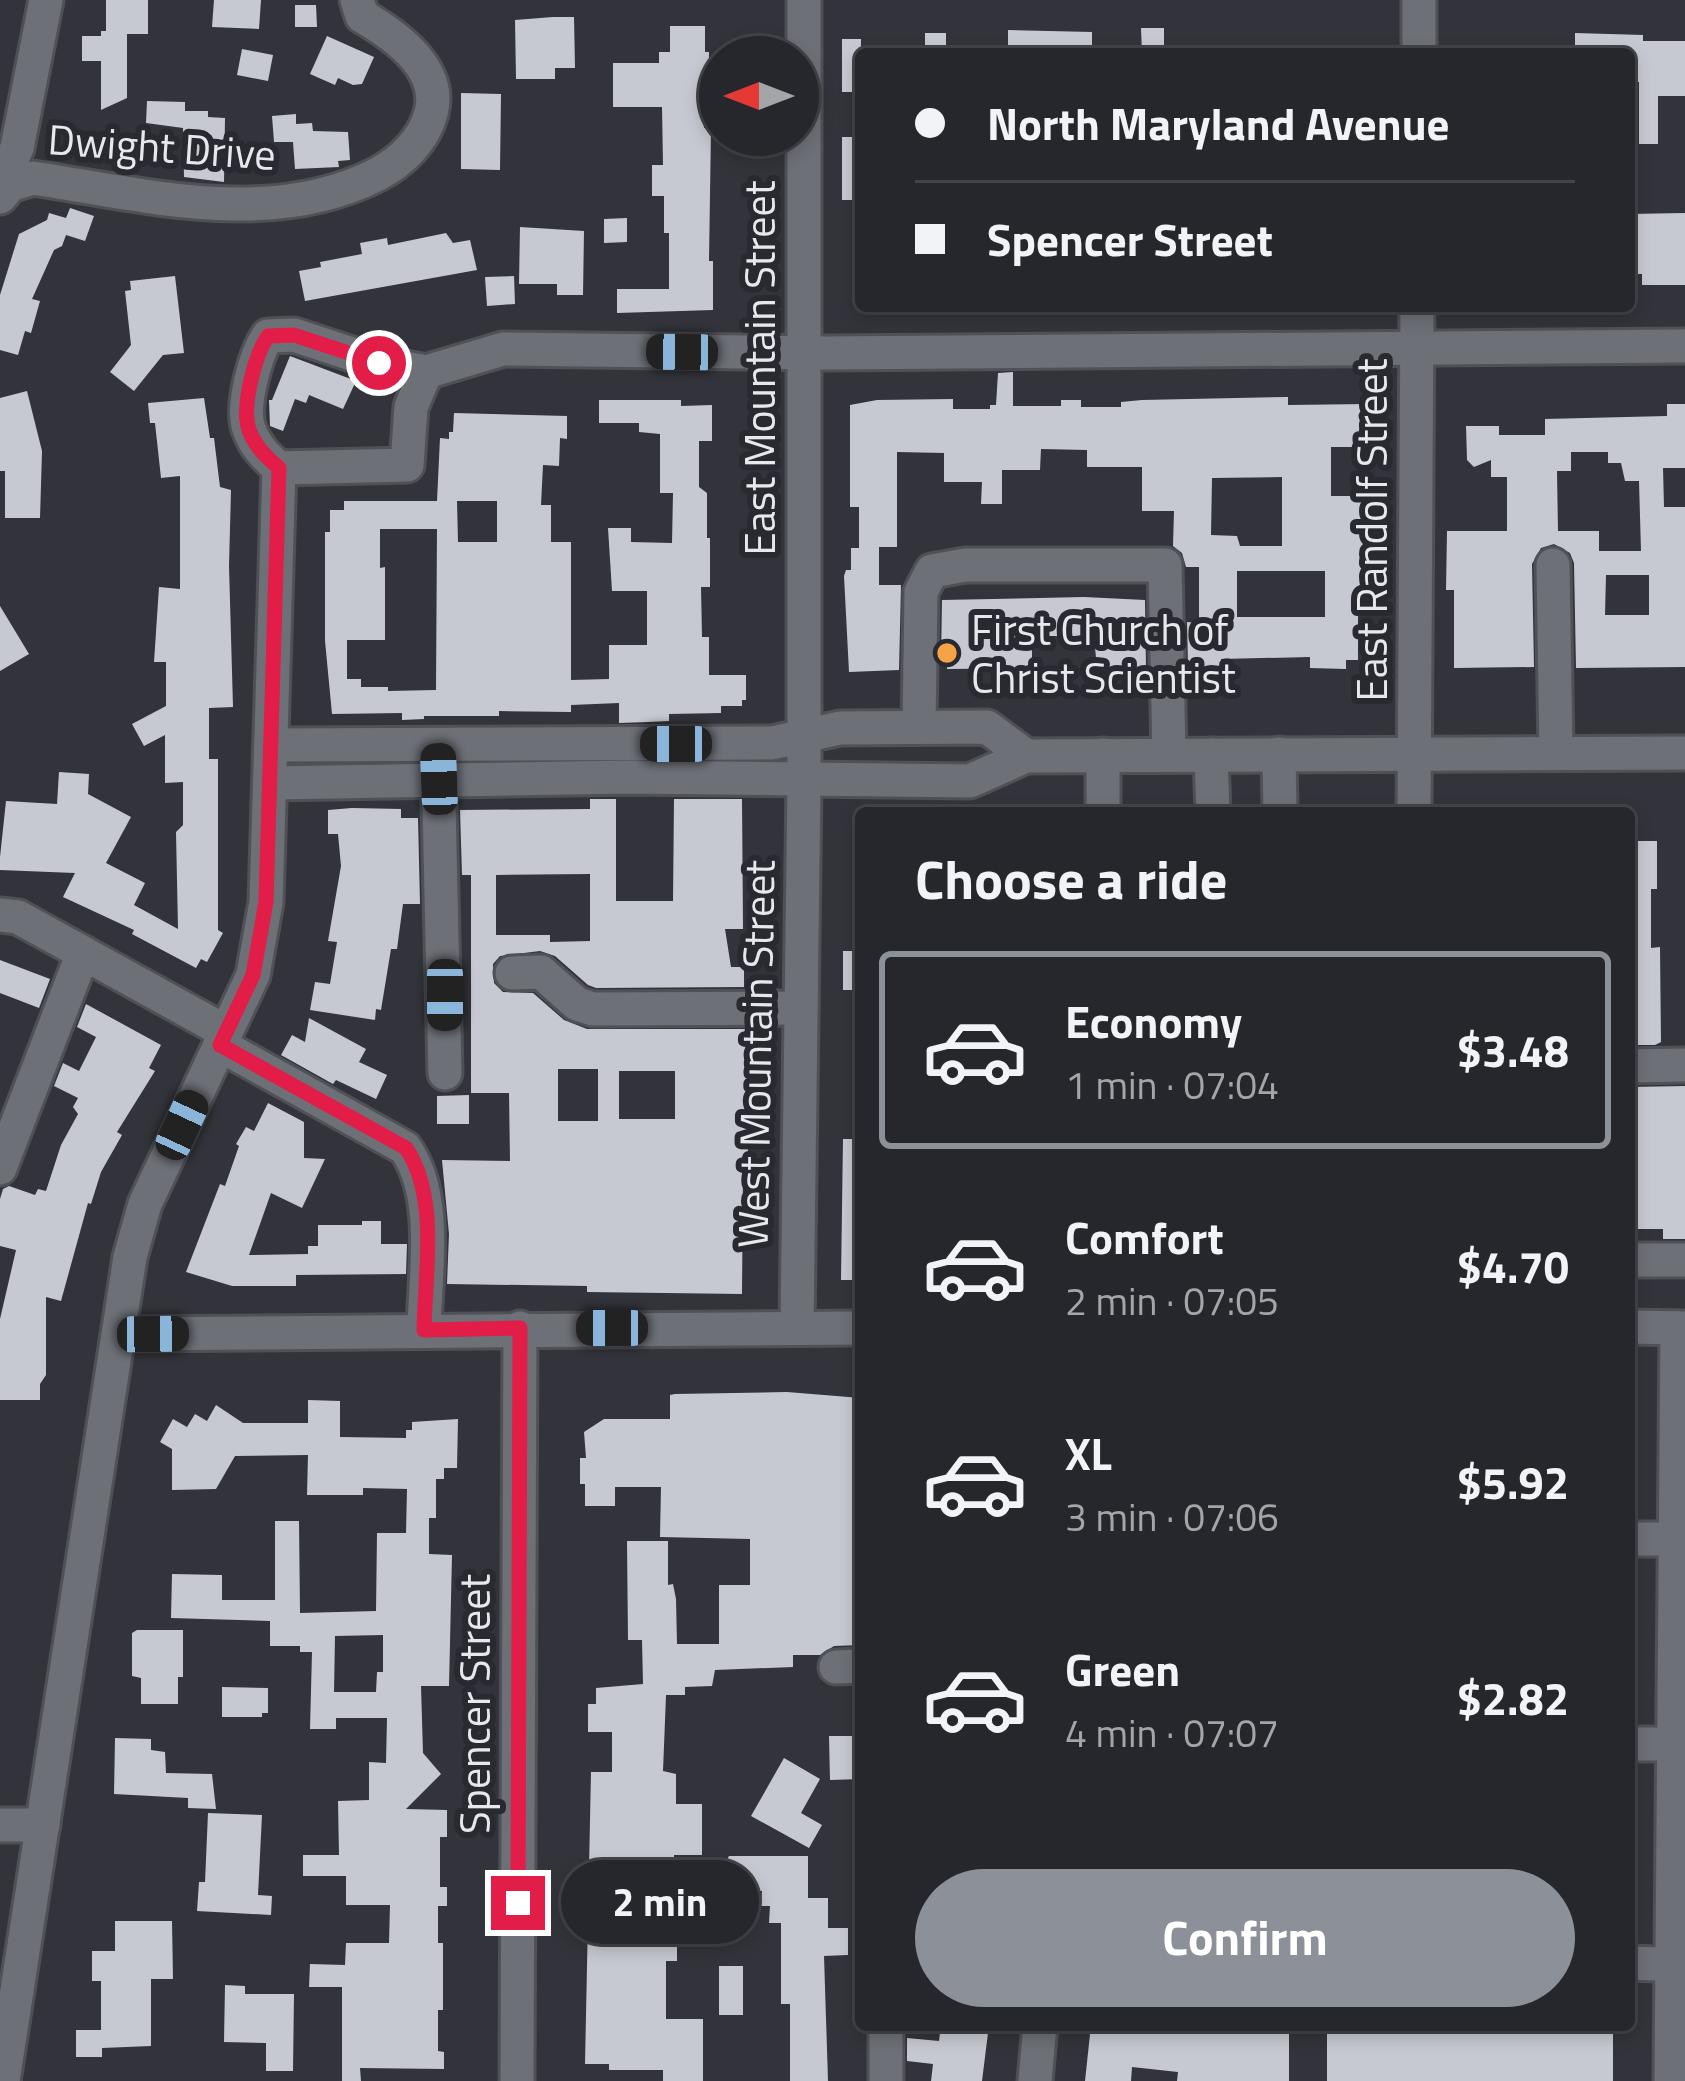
<!DOCTYPE html>
<meta charset="utf-8">
<style>
:root{--surface:#26272c;--page:#2e2f34;--text:#f1f3f6;--muted:#a4a5a9;--line:#424448;--accent:#8c9099}
body{margin:0;font-family:"Titillium Web",sans-serif;background:var(--page);color:var(--text);height:100vh;display:flex;flex-direction:column;font-size:45px;white-space:nowrap}
*{box-sizing:border-box;margin:0}
p{font-size:39px;color:var(--muted)}
.icon{flex:none;width:66px;height:66px;fill:none;stroke:currentColor;stroke-width:2;stroke-linecap:round;stroke-linejoin:round}
.map{position:relative;flex:1;overflow:hidden}
.drawer{position:absolute;left:855px;top:807px;width:780px;height:1224px;display:flex;flex-direction:column;background:var(--surface);border-radius:12px;box-shadow:0 6px 18px #0003,0 0 0 3px var(--line)}
.drawer>*{flex:none}
.hud{position:absolute;left:855px;top:48px;width:780px;height:264px;border-radius:12px;box-shadow:0 6px 18px #0003,0 0 0 3px var(--line);display:grid;align-content:center;height:264px;padding:0 60px;background:var(--surface)}
.needle{width:78px;rotate:270deg}
.tools{position:absolute;left:699px;top:36px;display:grid;gap:24px}
.tools a{display:grid;place-items:center;width:120px;height:120px;border-radius:50%;background:var(--surface);box-shadow:0 6px 18px #0003,0 0 0 3px var(--line);font-size:60px}
.end{position:absolute;width:54px;height:54px;margin:-27px;border:15px solid #e11d48;background:#fff;box-shadow:0 0 0 6px #fff}
.from{border-radius:50%}
.bubble{position:absolute;height:84px;border-radius:42px;background:var(--surface);box-shadow:0 6px 18px #0003,0 0 0 3px var(--line);font-size:39px;font-weight:700;line-height:84px;text-align:center}
.car{position:absolute;width:36px;height:72px;margin:-36px -18px;border-radius:15px;box-shadow:0 0 9px 3px #0007;background:linear-gradient(#222 24%,#8ab4d8 0 40%,#222 0 76%,#8ab4d8 0 86%,#222 0)}
.hud b{display:flex;align-items:center;gap:42px;height:114px;font-size:45px}
.hud b+b{border-top:3px solid var(--line)}
.hud i{width:30px;height:30px;background:var(--text)}
ul{padding:0;list-style:none}
li{display:flex;align-items:center;gap:36px;height:198px;margin:0 24px 18px;padding:0 36px;border:6px solid transparent;border-radius:12px}
li div{flex:1}
li b{display:block;font-size:45px}
li em{font-style:normal;font-weight:700}
li.active{border-color:var(--accent)}
li>.icon{width:108px;height:108px;stroke-width:1.5}
h2{padding:0 60px;font-size:54px;line-height:144px}
.primary-button{display:flex;gap:24px;margin-top:auto;padding:24px 60px}
.primary-button a{flex:1;height:138px;border-radius:72px;background:var(--accent);color:#fff;font-size:48px;font-weight:700;line-height:138px;text-align:center}
.map>svg:first-child{display:block}
.building{fill:#c7c9d2;fill-rule:evenodd}
.lines{fill:none;stroke-linecap:round;stroke-linejoin:round}
.minor-casing{stroke:#4f5157;stroke-width:39}
.minor{stroke:#6e7078;stroke-width:33}
.route{stroke:#e11d48;stroke-width:15}
.poi-dot{fill:#f6a246;stroke:#292a31;stroke-width:4.5}
.labels{text-anchor:middle;dominant-baseline:central;stroke-width:12;stroke-linejoin:round;paint-order:stroke}
.street-label{font-size:42px;fill:#e7e8ed;stroke:#292a31}
.poi-label{font-size:42px;fill:#e7e8ed;stroke:#292a31;text-anchor:start}
</style>
<div class="map">
<svg width="1685" height="2081" viewBox="0 0 1685 2081">
<rect width="100%" height="100%" fill="#33343b"/>
<g class="building">
<path d="M106 0H148V34H127V98L101 110V61H82V36H101V31H106Z"/>
<path d="M214 0H261L259 29 212 27Z"/>
<path d="M295 5H316L317 27H295Z"/>
<path d="M553 17H574L575 68H555V79H516L515 20Z"/>
<path d="M670 26H705V52H709V72H704V128H711L709 261H713V310L617 313V289H669V233H664V196H652V165H663L662 107H613V63H659V52H670Z"/>
<path d="M1141 28H1164V54H1142Z"/>
<path d="M1008 30 1092 32V54H1008Z"/>
<rect x="925" y="33" width="21" height="21"/>
<path d="M1575 33 1643 35V41H1685V96H1658V144H1639V82H1629V54H1575Z"/>
<path d="M327 36 374 57 362 84 353 85 338 78 335 85 310 74Z"/>
<rect x="842" y="39" width="19" height="53"/>
<path d="M242 49 273 55 268 81 237 75Z"/>
<path d="M461 93 501 94 500 170 461 169Z"/>
<path d="M147 101 185 102V111H208V117L225 118 224 182 184 177 183 128 146 123Z"/>
<path d="M296 114V124L312 123 313 131 348 132 350 160 338 161 339 167 295 169 293 142H274L272 116Z"/>
<rect x="842" y="137" width="19" height="63"/>
<path d="M70 208 94 216 85 241 66 235 62 246 54 250 32 299 40 301 31 333 25 331 18 355 0 350V295L19 234 47 220 49 213 66 218Z"/>
<path d="M1685 213V285H1642V274H1629V214Z"/>
<path d="M627 218V242L604 243V219Z"/>
<path d="M520 227 584 231 583 295H557V284H519Z"/>
<path d="M446 233 453 243 470 240 477 270 305 301 299 271 321 267 320 262 362 254 360 243 387 238 388 245Z"/>
<path d="M175 276 184 353 163 355 134 391 110 372 131 345 125 291 131 290 130 281Z"/>
<path d="M514 276 515 304 487 306 485 277Z"/>
<path d="M290 356 356 381 343 409 309 395 306 403 295 399 283 431 270 426 269 400H272Z"/>
<path d="M1013 372V406H1061V400H1081V407H1121V402L1142 400 1288 397V405L1367 404V447H1331V496H1367V531L1380 535V567H1374L1373 591H1363V602H1358V660H1346V669L1310 668V657L1221 659V668L1188 665 1187 622 1199 623V567H1186L1182 553 1173 546 1174 511H1142V467H1087V450L1041 449 1040 470H1002V504H981L982 482H944V453L897 452V547H879V585H901L899 670 849 672 844 576 846 570H851V548H859V507H850V405L877 400 953 399V409H990V405H996L998 373ZM1282 477V546H1240L1237 536 1211 535 1212 478ZM1237 571H1325V617H1237Z"/>
<path d="M27 391 42 451 40 518H5V471H0V398Z"/>
<path d="M204 398 210 438H214L220 487 231 490 229 566 233 707 209 708V759H218V930L223 933 207 962 201 959 196 968 132 934 134 930 63 897 75 873 0 870V857L6 801 57 804 59 772 89 774 88 794 131 817 106 863 145 883 134 905 178 929 176 832 183 825V782L165 783V735L144 746 132 724 166 706V662H154L159 587 180 589V476L161 478 155 423H150L148 403Z"/>
<path d="M599 400H681V406L712 405V441H699V487L707 493V538H710V587H701L702 637H709V675H746V700H742V706H721V713L669 714V721L648 722 619 723V703L571 705V712L499 711V716H424V719L402 720V713L332 714 325 641V532H330V510H344V501H437L440 438 449 439V432H453L454 413 567 416V439L560 438 559 466 543 465 541 505H551V542H571V680L609 679V645H647V591H612L608 528H631V542L672 543 673 493H660V434L639 432V423H599ZM457 501H497V542H458ZM380 529H437L436 690 388 691V687H361V679H347V640H385V567L380 568Z"/>
<path d="M1667 404H1685V468H1663L1664 507H1685V667L1576 668 1574 563 1570 553 1554 544 1541 548 1532 564 1534 667 1454 668V590H1446L1447 531H1507V477H1491V460L1474 467 1467 460 1466 426H1499V435H1545V419L1667 416ZM1571 452H1608V463H1621L1625 481H1639L1641 551H1599V531H1558L1557 471H1571ZM1606 575H1649V615H1605Z"/>
<path d="M1084 597 1145 600 1146 669H1097L1094 636H1032V668L947 669V660H941L942 600Z"/>
<path d="M0 606 29 654 0 671Z"/>
<path d="M590 799H616V901H673L674 799H742L743 929H725L731 967H744V987L596 988 588 985 555 956 540 951 500 956 493 964 494 983 503 992 533 993 564 1020 587 1029H748V1170H743L742 1294 587 1292V1286L447 1284 449 1234 442 1160 510 1161 509 1093H471V875H462L460 810 590 809ZM590 874V941L550 942V935H496V875ZM558 1069H598V1121H558ZM619 1071H675V1119H619Z"/>
<path d="M352 808 401 809V818H418L420 904H403L397 949H391L381 1010 376 1009 375 1020 310 1010 315 982 330 984 337 942 328 941 341 866 338 834H328V810Z"/>
<path d="M1629 841H1657V889H1651V948L1660 947 1661 1042 1655 1045H1629Z"/>
<rect x="843" y="951" width="18" height="39"/>
<path d="M0 960 50 979 39 1008 0 993Z"/>
<path d="M86 1004 161 1045 149 1068 155 1071 117 1132 122 1135 101 1172 91 1204 88 1203 61 1301 46 1297V1375L40 1384V1400H0V1319L16 1250 0 1246V1199L3 1189 9 1186 35 1195 38 1189 46 1191 61 1145 78 1114 73 1107 78 1098 54 1086 63 1063 79 1071 96 1037 77 1027Z"/>
<path d="M309 1018 366 1049 359 1062 387 1075 376 1099 336 1080 333 1084 281 1055 292 1035 305 1042Z"/>
<path d="M1685 1086V1239H1663V1229H1629V1087Z"/>
<path d="M469 1095V1124H437V1096Z"/>
<path d="M268 1103 304 1122V1158L325 1159 302 1208 271 1193 249 1255 308 1254V1246H318V1225H362V1221H381V1244H407L406 1274 296 1275V1286H232L186 1272 220 1184 225 1186 239 1146 236 1144 246 1127 254 1131Z"/>
<path d="M843 1139H861V1280H841Z"/>
<path d="M787 1392 861 1398V1645L834 1646 820 1655H793V1667L715 1670 712 1686 685 1687V1695H666L663 1771 676 1774V1804H702V1855H674V1884L687 1897 714 1896V1932H677V1961H666V2019H703V2081H663V2070H609V2064H585L591 1772H612V1732H588V1704H596V1688L643 1684 642 1640H628L627 1541H668V1585L673 1584 676 1599 677 1644H719V1585H750V1539L660 1537 661 1487H615V1506H585V1484H580V1458H586L584 1432 604 1419H670V1395L675 1394Z"/>
<path d="M308 1400 340 1401V1437L406 1438V1430H412V1422L458 1419 457 1468H444V1479H436V1518H429V1554L452 1555 449 1686H421L423 1753 441 1774 406 1809 447 1810V1837H440V1887H447V1906H438V1943H443V2010H438V2051L444 2052V2069L360 2068 361 2081H342V1987H309L310 1964 345 1965 346 1943H389L390 1905H346V1876H303V1855H339L338 1801 369 1800V1762L386 1763 387 1718H336V1729H310L312 1652H300V1646H270V1621L171 1618 172 1574 222 1575V1600H275V1521H299L300 1613 376 1611 377 1533H406L407 1489 363 1488V1495H307L308 1455 235 1456 216 1489 172 1490V1449L160 1442 173 1419 187 1427 195 1414 207 1421 216 1405 243 1423H308ZM383 1635V1672H377L376 1692H334L335 1636Z"/>
<path d="M137 1630H183V1677H178V1704H141V1678L132 1676V1633Z"/>
<path d="M222 1687 268 1688V1713H262V1717H222Z"/>
<path d="M829 1736H861V1779L830 1780Z"/>
<path d="M115 1738 151 1739V1750L165 1752 166 1773 212 1774 216 1809 188 1808V1798L114 1794Z"/>
<path d="M784 1758 820 1779 801 1813 822 1825 809 1848 751 1816Z"/>
<path d="M208 1813 262 1815 258 1895 272 1896 271 1915 197 1911 199 1882H205Z"/>
<path d="M729 1856H808V1898H828V1928H848V1955L824 1956 828 2081H790V2004H781V1923H769L770 1906H761L762 1891H718V1876Z"/>
<path d="M115 1921H172L173 1979H151V2046L102 2048V2057H76V2030H101V1981H92V1951H115Z"/>
<rect x="719" y="1966" width="24" height="49"/>
<path d="M225 1985 245 1986V1994H294L293 2071H266V2043L224 2042Z"/>
<path d="M941 2025H989L982 2081H931L933 2064 907 2061V2038L939 2041Z"/>
<path d="M1091 2025 1182 2029V2025H1289V2081H1177L1178 2072 1132 2067 1131 2081H1085Z"/>
<rect x="1327" y="2025" width="286" height="56"/>
</g>
<g class="lines">
<g class="minor-casing">
<g id="minor">
<path d="M1419 54V0"/>
<path d="M0 185 17 148 46 0"/>
<path d="M0 197 10 185 33 178C146 195 271 229 378 174 402 161 424 140 431 113 443 69 396 36 362 16L357 0"/>
<path d="M279 468C266 457 255 446 249 429 241 407 255 355 268 336L294 335 379 363 426 372 503 349 826 353 1685 346"/>
<path d="M279 468 407 465 411 407 426 372"/>
<path d="M1553 565 1556 753"/>
<path d="M919 727 921 592 932 571 965 565H1165L1169 755"/>
<path d="M273 745 772 743 840 728 987 727 1026 756"/>
<path d="M1279 754 1280 813"/>
<path d="M1103 755V813"/>
<path d="M1211 755 1213 813"/>
<path d="M438 759 445 1073"/>
<path d="M271 783 630 777 970 781 1026 756 1685 753"/>
<path d="M1414 813 1417 306"/>
<path d="M0 915 18 917 226 1032"/>
<path d="M512 973 541 972 577 1004 593 1009 801 1008"/>
<path d="M220 1045 405 1148C439 1196 425 1273 424 1330"/>
<path d="M1629 1066 1685 1065"/>
<path d="M0 1168 83 953"/>
<path d="M1629 1260H1685"/>
<path d="M1629 1327 1685 1328"/>
<path d="M797 1328 804 781V0"/>
<path d="M119 1334 861 1328"/>
<path d="M1629 1539H1685"/>
<path d="M836 1667 861 1666"/>
<path d="M1629 1744H1685"/>
<path d="M0 1825H43"/>
<path d="M1629 1963 1685 1965"/>
<path d="M3 2081 130 1257 145 1204 253 975 266 902 279 468"/>
<path d="M517 2081 520 1328"/>
<path d="M886 2081V2025"/>
<path d="M1035 2081 1040 2025"/>
<path d="M1671 2081 1677 1328"/>
</g>
</g>
<use href="#minor" class="minor"/>
</g>
<g class="lines">
<path class="route" d="M379 363 294 335 268 336C255 355 241 407 249 430 255 446 266 457 279 468L266 902 253 975 220 1045 406 1148C439 1197 425 1273 424 1330L520 1328 518 1903"/>
</g>
<circle class="poi-dot" cx="947" cy="653" r="12"/>
<g class="labels">
<g class="street-label">
<text transform="translate(162 146) rotate(4)">Dwight Drive</text>
<text transform="translate(759 368) rotate(-90)">East Mountain Street</text>
<text transform="translate(1371 530) rotate(-90)">East Randolf Street</text>
<text transform="translate(755 1054) rotate(-89)">West Mountain Street</text>
<text transform="translate(474 1704) rotate(-90)">Spencer Street</text>
</g>
<g class="poi-label">
<text x="971" y="629">First Church of<tspan x="971" dy="48">Christ Scientist</tspan></text>
</g>
</g>
</svg>
<div class="tools">
<a><svg class="needle" viewBox="-14 -14 28 28"><path d="M0-13l5 13h-10z" fill="#e53935"/><path d="M0 13l5-13h-10z" fill="#a4a5a9"/></svg></a>
</div>
<i class="end from" style="left:379px;top:363px"></i>
<i class="end" style="left:518px;top:1903px"></i>
<div class="bubble" style="left:561px;top:1860px;width:198px">2 min</div>
<i class="car" style="left:682px;top:352px;rotate:271deg"></i>
<i class="car" style="left:676px;top:744px;rotate:270deg"></i>
<i class="car" style="left:439px;top:779px;rotate:358deg"></i>
<i class="car" style="left:445px;top:995px;rotate:180deg"></i>
<i class="car" style="left:182px;top:1125px;rotate:25deg"></i>
<i class="car" style="left:612px;top:1328px;rotate:270deg"></i>
<i class="car" style="left:153px;top:1334px;rotate:89deg"></i>
<div class="hud">
<b><i class="from"></i>North Maryland Avenue</b>
<b><i></i>Spencer Street</b>
</div>
<section class="drawer">
<h2>Choose a ride</h2>
<ul>
<li class="active"><svg class="icon" aria-label="car" viewBox="0 0 24 24"><path d="M5 17H2v-5l4-1 3-4h7l3 4 3 1v5h-3M9 17h6M6 11h13"/><circle cx="7" cy="17" r="2"/><circle cx="17" cy="17" r="2"/></svg><div><b>Economy</b><p>1 min · 07:04</p></div><em>$3.48</em></li>
<li><svg class="icon" aria-label="car" viewBox="0 0 24 24"><path d="M5 17H2v-5l4-1 3-4h7l3 4 3 1v5h-3M9 17h6M6 11h13"/><circle cx="7" cy="17" r="2"/><circle cx="17" cy="17" r="2"/></svg><div><b>Comfort</b><p>2 min · 07:05</p></div><em>$4.70</em></li>
<li><svg class="icon" aria-label="car" viewBox="0 0 24 24"><path d="M5 17H2v-5l4-1 3-4h7l3 4 3 1v5h-3M9 17h6M6 11h13"/><circle cx="7" cy="17" r="2"/><circle cx="17" cy="17" r="2"/></svg><div><b>XL</b><p>3 min · 07:06</p></div><em>$5.92</em></li>
<li><svg class="icon" aria-label="car" viewBox="0 0 24 24"><path d="M5 17H2v-5l4-1 3-4h7l3 4 3 1v5h-3M9 17h6M6 11h13"/><circle cx="7" cy="17" r="2"/><circle cx="17" cy="17" r="2"/></svg><div><b>Green</b><p>4 min · 07:07</p></div><em>$2.82</em></li>
</ul>
<div class="primary-button"><a>Confirm</a></div>
</section>
</div>
